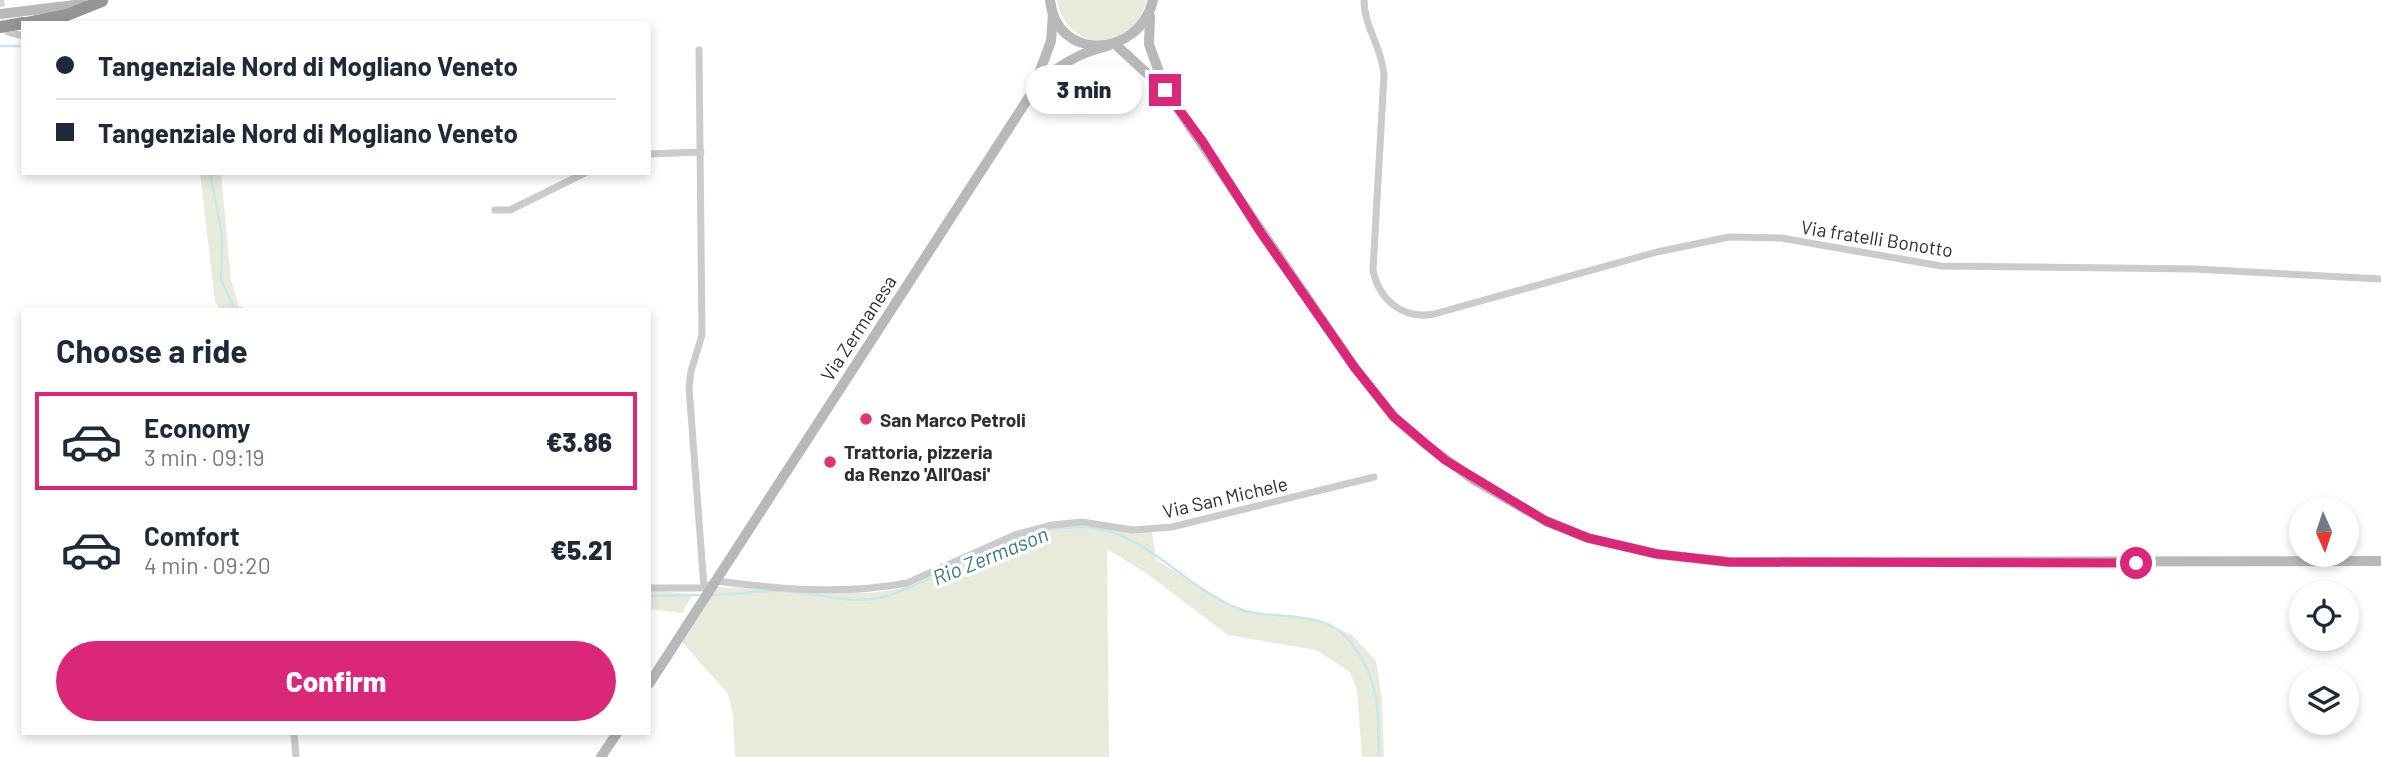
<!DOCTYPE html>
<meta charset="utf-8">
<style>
:root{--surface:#fff;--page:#f6f6f7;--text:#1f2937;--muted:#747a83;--line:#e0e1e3;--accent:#db2777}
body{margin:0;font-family:Barlow,sans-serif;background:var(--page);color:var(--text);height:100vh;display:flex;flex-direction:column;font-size:26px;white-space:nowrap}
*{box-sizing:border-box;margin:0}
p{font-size:23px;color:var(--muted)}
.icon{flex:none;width:38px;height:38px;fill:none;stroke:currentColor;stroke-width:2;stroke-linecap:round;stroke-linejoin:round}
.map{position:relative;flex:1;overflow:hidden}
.panel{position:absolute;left:21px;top:308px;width:630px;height:427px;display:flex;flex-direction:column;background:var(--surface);border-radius:0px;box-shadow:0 4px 10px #0003}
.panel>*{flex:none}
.guide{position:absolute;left:21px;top:21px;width:630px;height:154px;border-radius:0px;box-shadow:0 4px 10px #0003;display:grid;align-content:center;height:154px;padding:0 35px;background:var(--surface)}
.needle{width:46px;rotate:177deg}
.fabs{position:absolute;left:2289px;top:497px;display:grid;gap:14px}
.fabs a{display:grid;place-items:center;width:70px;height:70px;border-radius:50%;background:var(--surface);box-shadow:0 4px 10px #0003;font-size:35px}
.end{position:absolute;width:32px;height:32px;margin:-16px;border:9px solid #db2777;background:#fff;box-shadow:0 0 0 4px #fff}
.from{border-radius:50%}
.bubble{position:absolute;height:49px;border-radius:24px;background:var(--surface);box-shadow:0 4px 10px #0003;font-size:23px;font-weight:800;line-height:49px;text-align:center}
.guide b{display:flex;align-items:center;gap:24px;height:66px;font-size:26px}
.guide b+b{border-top:2px solid var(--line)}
.guide i{width:18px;height:18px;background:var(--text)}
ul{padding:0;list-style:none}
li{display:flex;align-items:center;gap:21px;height:98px;margin:0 14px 10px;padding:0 21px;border:4px solid transparent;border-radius:0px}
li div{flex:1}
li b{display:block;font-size:26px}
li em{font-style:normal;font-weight:800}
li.current{border-color:var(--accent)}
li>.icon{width:63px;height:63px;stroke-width:1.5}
h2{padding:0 35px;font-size:32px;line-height:84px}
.primary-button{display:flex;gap:14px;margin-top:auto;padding:14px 35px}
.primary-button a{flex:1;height:80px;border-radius:42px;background:var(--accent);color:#fff;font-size:28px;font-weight:800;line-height:80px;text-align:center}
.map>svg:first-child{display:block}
.green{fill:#e8ebdc}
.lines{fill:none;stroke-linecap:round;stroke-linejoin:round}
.stream{stroke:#c8e7ea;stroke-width:2.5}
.minor-tunnel{stroke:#d5d5d5;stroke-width:7;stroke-dasharray:7 3.5;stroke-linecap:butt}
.minor{stroke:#cbcbcb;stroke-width:7}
.secondary{stroke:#b8b8b8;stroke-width:10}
.motorway{stroke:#959595;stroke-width:12}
.route{stroke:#db2777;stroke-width:9}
.poi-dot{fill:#e03575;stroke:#fff;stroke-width:2.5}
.labels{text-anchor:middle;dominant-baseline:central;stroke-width:7;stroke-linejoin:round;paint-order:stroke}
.street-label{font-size:19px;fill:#2e2e2e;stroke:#fff}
.poi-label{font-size:19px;font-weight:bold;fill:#2e2e2e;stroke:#fff;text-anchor:start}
.water-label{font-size:21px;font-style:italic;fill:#3a7b81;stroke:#fff}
</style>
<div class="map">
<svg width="2381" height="757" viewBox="0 0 2381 757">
<rect width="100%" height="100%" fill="#fff"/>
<g class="green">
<path d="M1057 0H1146C1137 55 1067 55 1057 0Z"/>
<path d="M200 173H221L231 280 239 306 249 310H221L215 302Z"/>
<path d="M1067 527 1152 532 1156 560 1240 610 1320 621 1352 635 1376 661 1382 700 1384 757H1362L1357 690 1350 672 1316 650 1228 635 1146 573 1107 549 1109 757H735L733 715 728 694 682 642 716 587 866 593 893 590 918 583 1022 535Z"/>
<path d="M649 590 693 594 682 613 649 609Z"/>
</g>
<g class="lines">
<g class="stream">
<path d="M0 46H23"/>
<path d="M210 173 222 235 221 280 235 310"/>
<path d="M709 595C734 595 759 590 783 591 820 592 850 607 887 596 951 576 1011 526 1080 527 1145 528 1181 586 1237 608 1272 622 1321 608 1347 638 1380 676 1378 710 1379 757"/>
<path d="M649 596 702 595"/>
</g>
<path class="minor-tunnel" d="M0 0 4 16"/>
<g class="minor">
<path d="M1364 0C1364 27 1382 47 1384 75L1373 270C1379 300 1403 320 1434 314L1657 252 1729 237 1781 238 1941 266 2195 269 2381 279"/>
<path d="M8 32 23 36"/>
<path d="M699 50 702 335 691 371 689 387 704 588"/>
<path d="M649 154 701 152"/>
<path d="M495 210H510L585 173"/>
<path d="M649 588H704L716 581C779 589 844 595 907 583L1015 535 1052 525 1082 522 1133 530 1172 527 1374 477"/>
<path d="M294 733 296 757"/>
</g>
<g class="secondary">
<path d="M1050 0C1056 62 1139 59 1153 0"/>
<path d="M0 14 83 4"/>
<path d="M1150 16 1149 44 1165 89"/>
<path d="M1115 44 1165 90 1355 368 1394 417 1425 444 1474 480 1509 500 1546 521 1588 538 1657 554 1729 562 2381 561"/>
<path d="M1034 87 1051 41 1053 14"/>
<path d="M649 684 1031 94C1050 69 1078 53 1108 46"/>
<path d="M601 757 617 733"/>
</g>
<g class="motorway">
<path d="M27 23 67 15 102 1"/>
<path d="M0 27 23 23"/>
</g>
</g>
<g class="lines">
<path class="route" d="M1165 90 1203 142 1261 233 1355 368 1394 417 1445 460 1546 521 1588 538 1657 554 1729 562 2136 563"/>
</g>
<g class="poi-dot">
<circle cx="866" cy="419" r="7"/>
<circle cx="830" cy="462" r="7"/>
</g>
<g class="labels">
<g class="street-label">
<text transform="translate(1877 238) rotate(9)">Via fratelli Bonotto</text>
<text transform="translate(858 328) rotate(-57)">Via Zermanesa</text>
<text transform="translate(1225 497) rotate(-13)">Via San Michele</text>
</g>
<g class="poi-label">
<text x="880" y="419">San Marco Petroli</text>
<text x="844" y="451">Trattoria, pizzeria<tspan x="844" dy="22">da Renzo 'All'Oasi'</tspan></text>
</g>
<g class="water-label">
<text transform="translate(990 555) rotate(-22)">Rio Zermason</text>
</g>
</g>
</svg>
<div class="fabs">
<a><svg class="needle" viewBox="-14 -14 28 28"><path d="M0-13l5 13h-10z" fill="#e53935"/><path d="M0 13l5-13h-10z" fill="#747a83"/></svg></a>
<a><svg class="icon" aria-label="locate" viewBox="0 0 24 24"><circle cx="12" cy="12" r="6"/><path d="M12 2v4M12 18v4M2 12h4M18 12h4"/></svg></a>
<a><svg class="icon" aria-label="layers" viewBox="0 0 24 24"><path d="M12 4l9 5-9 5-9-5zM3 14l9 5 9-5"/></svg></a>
</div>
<i class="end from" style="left:2136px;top:563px"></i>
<i class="end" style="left:1165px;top:90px"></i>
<div class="bubble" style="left:1026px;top:65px;width:116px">3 min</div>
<div class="guide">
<b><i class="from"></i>Tangenziale Nord di Mogliano Veneto</b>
<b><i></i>Tangenziale Nord di Mogliano Veneto</b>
</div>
<section class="panel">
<h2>Choose a ride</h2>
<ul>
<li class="current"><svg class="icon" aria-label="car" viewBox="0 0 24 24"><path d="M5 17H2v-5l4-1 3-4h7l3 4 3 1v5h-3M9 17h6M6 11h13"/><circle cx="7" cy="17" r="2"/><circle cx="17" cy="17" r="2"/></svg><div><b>Economy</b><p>3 min · 09:19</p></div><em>€3.86</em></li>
<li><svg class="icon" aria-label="car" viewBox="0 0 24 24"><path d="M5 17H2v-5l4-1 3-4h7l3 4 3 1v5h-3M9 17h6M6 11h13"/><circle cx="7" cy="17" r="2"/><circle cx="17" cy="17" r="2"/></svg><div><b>Comfort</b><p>4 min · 09:20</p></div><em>€5.21</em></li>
</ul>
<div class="primary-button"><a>Confirm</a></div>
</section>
</div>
